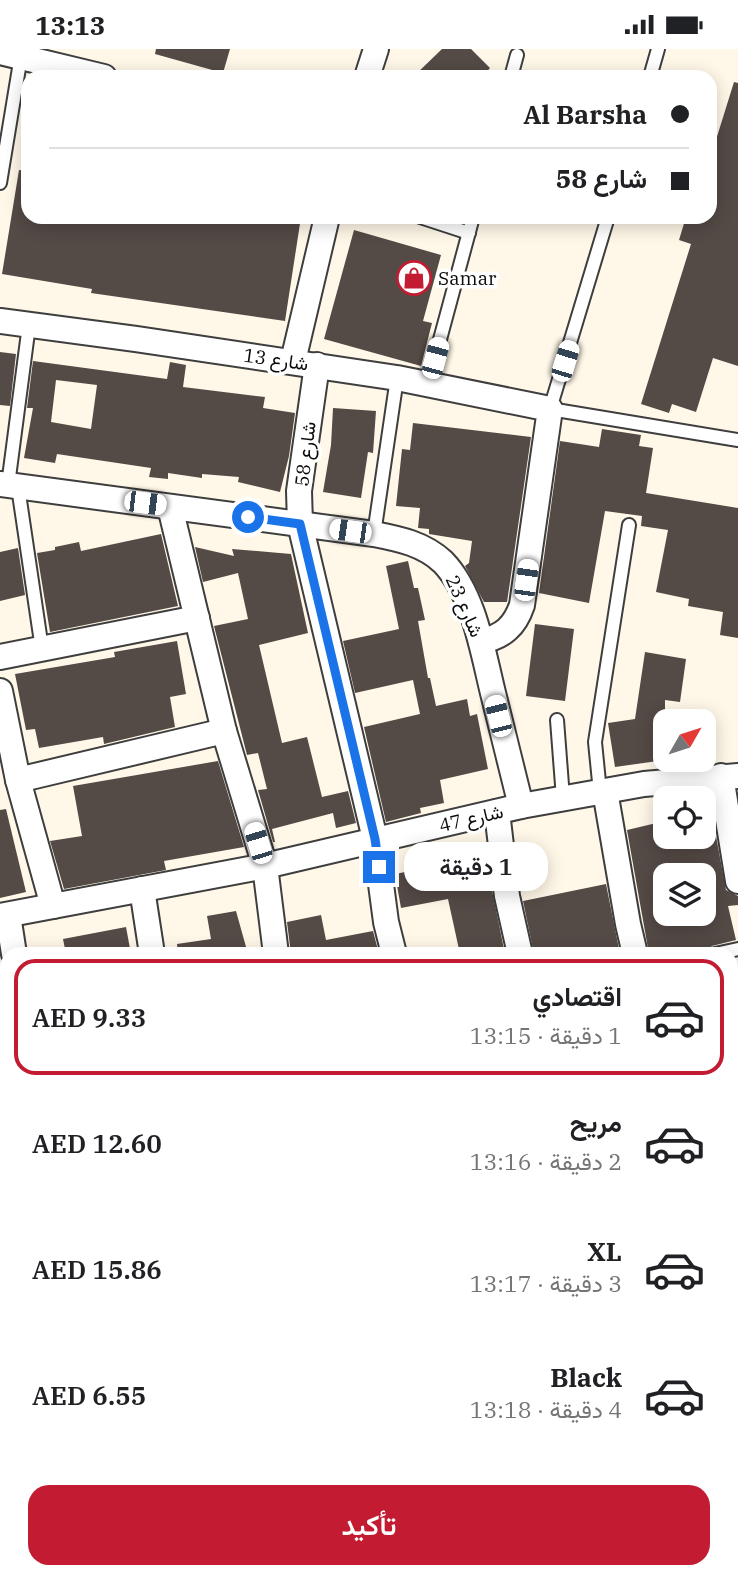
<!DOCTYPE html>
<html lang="ar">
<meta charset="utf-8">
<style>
:root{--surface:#fff;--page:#f2f2f2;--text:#202124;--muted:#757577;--line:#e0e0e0;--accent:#c21b32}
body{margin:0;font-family:"IBM Plex Serif",Vazirmatn,serif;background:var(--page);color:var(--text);direction:rtl;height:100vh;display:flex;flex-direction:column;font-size:26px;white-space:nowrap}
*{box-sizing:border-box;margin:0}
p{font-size:23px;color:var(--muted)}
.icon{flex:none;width:38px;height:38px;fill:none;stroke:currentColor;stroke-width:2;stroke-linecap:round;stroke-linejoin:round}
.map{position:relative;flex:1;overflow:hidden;direction:ltr}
.sheet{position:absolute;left:0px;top:898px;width:738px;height:632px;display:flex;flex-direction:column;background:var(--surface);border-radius:21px 21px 0 0;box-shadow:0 4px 18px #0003;direction:rtl}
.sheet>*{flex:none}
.guide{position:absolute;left:21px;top:21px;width:696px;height:154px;border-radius:21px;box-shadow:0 4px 18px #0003;direction:rtl;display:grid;align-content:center;height:154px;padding:0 28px;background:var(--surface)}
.needle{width:46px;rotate:51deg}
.controls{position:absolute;left:653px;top:660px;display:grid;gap:14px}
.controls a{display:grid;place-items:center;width:63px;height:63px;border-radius:14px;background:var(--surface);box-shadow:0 4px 18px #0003;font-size:35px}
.end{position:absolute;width:32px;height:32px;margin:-16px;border:9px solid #1a73e8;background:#fff;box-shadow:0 0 0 4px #fff}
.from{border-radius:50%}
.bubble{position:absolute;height:49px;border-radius:21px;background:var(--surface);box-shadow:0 4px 18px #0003;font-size:23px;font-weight:600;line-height:49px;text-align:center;direction:rtl}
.car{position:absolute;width:21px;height:42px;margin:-21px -10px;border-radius:9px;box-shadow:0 0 5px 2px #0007;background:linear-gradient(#fff 24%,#345 0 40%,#fff 0 76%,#345 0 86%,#fff 0)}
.guide b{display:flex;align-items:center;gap:24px;height:66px;font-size:26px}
.guide b+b{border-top:2px solid var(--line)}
.guide i{width:18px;height:18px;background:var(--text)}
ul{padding:12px 0 0;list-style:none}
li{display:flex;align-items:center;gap:21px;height:116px;margin:0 14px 10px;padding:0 14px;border:4px solid transparent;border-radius:21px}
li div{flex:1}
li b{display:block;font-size:26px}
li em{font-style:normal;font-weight:600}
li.current{border-color:var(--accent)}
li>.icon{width:63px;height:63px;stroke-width:1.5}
.cta{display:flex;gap:14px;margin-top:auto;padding:14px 28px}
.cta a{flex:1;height:80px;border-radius:21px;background:var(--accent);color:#fff;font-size:28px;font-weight:600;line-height:80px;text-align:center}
.status{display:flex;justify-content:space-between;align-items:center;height:49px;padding:0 35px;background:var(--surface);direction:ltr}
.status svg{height:19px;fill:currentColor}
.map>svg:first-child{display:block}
.building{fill:#544a46;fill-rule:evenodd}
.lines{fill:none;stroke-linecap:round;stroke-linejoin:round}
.service-casing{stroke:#3e3e3e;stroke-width:16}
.minor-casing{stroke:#3e3e3e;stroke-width:28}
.service{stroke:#fff;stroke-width:12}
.minor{stroke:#fff;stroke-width:24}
.route{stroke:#1a73e8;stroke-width:9}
.labels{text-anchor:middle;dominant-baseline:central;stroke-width:7;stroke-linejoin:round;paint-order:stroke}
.poi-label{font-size:19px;fill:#0b0b0b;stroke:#fff;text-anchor:start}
.street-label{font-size:19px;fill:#0b0b0b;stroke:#fff}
</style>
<div class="status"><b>13:13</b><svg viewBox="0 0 49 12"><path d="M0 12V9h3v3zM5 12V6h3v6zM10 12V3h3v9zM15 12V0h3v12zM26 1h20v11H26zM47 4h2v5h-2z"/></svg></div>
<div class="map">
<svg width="738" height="1528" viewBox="0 0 738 1528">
<rect width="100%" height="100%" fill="#fff8e8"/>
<g class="building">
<path d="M156 0H230L223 24 155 5Z"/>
<path d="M442 0H471L490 19 482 28H413Z"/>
<path d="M734 33 738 34V317L713 309 696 363 672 355 669 364 641 355 691 195 679 191 686 168H710V110Z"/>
<path d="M19 121 28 122V168H301L285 272 91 244 92 240 2 225Z"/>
<path d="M354 181 441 206 423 272 432 274 421 317 324 290Z"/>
<path d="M0 303 16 305 10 357 0 356Z"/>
<path d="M33 312 167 330 170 313 186 316 183 338 265 348 263 359 295 364 289 407 280 443 238 433 239 428 202 425V429L168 424V430L149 428 151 419 57 405 55 414 24 409 33 359H27ZM56 331 97 336 91 380 51 373Z"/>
<path d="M333 359 376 362 373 404 368 403 361 449 323 443 331 396Z"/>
<path d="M413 374 531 388 507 553H484L465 517 469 514 472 492 429 485V480L418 479 420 459 396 457 402 400 410 401Z"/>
<path d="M602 380 641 386 639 397 653 399 646 444 738 459V589L720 586 723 563 688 557 689 550 656 543 668 481 641 477 642 467 605 462 589 554 539 544 560 392 599 398Z"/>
<path d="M161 485 178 557 50 583 37 504 55 501V498L79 493 81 502Z"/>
<path d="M195 498 234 507 232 500 291 505 308 584 259 596 282 694 307 688 322 748 348 742 356 774 336 779 333 764 272 780 275 793H273L258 741 267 740 258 704 247 706 214 577 248 570 238 524 203 533Z"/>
<path d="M18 499 25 546 0 552V503Z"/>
<path d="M408 512 414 539H418L425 571 418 572 428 629H430L436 657 467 650 470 667 477 665 488 720 440 731 444 754 420 759 421 764 386 773 364 678 420 665 413 631 355 644 343 592 399 580 386 517Z"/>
<path d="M535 575 574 580 565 652 526 647Z"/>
<path d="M177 592 186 645 170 648 175 678 104 695 103 688 39 699 35 680 26 681 15 625 115 608 114 603Z"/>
<path d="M645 603 686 610 680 653 665 651V711L615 718 608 674 635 670Z"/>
<path d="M218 712 244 798 164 812 166 821 64 840 50 792 82 787 73 737Z"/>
<path d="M6 760 26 843 0 849V761Z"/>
<path d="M704 770 713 771 726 841 738 847V856L728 857 736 891 712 897 705 905H649L627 781 665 772V788H704ZM665 826H704V864H665Z"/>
<path d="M485 807 505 905H460L448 850 401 859 395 825Z"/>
<path d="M606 835 620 905H534L523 852Z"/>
<path d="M236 862 248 905H178L177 895 211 890 207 867Z"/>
<path d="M321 866 326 891 373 882 379 905H291L287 873Z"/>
<path d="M126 878 131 905H66L63 890Z"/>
</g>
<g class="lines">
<g class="service-casing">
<g id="service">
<path d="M511 28 517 6"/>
<path d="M650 28 658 0"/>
<path d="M0 134 21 7"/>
<path d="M420 168 469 184"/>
<path d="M608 168 550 360 738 391"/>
<path d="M428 335 473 168"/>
<path d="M8 436 29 276"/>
<path d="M18 438 42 600"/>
<path d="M374 485 397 329"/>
<path d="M557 671 563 749"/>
<path d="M600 743 595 693 629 476"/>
<path d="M715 905 738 900"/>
<path d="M732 1007 738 1006"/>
<path d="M732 1112 738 1111"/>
<path d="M732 1393 738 1391"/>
</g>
</g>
<g class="minor-casing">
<g id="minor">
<path d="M0 3 104 28"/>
<path d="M367 28 376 0"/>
<path d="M0 272 136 290 397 329 550 360 522 556C515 577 503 588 481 592"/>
<path d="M293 312 327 168"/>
<path d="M317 316 299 442 300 475 375 790 386 873 394 905"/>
<path d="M0 435 374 485C400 490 424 495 443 513 475 546 483 605 494 648 503 684 512 721 521 757"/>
<path d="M170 458 224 682 265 817 276 905"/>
<path d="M0 608 197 569"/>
<path d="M0 642 18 731 53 857"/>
<path d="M721 727 738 832"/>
<path d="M18 731 224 682"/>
<path d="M605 742 628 875 635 905"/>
<path d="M497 763 507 847 520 905"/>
<path d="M142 840 152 905"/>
<path d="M8 866 14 905"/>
<path d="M0 867 265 817 521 757 644 735 738 727"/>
<path d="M732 953 738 952"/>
<path d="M0 1072 7 1071"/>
<path d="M0 1258 7 1257"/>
<path d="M732 1312 738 1339"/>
<path d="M0 1447 7 1445"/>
<path d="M0 1474 7 1505"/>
<path d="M11 1522 12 1528"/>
<path d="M145 1522 146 1528"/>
<path d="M289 1522 290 1528"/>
<path d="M416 1522 418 1528"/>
<path d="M537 1522 538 1528"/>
<path d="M658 1522 660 1528"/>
</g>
</g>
<use href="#service" class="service"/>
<use href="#minor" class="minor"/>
</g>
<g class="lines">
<path class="route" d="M248 468 300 475 375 790 379 818"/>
</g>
<defs>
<g id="shop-ring" transform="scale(1.75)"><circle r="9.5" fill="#fff" stroke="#c21b32" stroke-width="1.5"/><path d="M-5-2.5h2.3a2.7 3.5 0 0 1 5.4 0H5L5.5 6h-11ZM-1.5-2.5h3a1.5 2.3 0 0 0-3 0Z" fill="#c21b32"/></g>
</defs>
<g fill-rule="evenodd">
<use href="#shop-ring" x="414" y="229"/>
</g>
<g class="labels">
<g class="poi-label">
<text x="438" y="229">Samar</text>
</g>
<g class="street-label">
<text transform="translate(276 310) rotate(8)">شارع 13</text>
<text transform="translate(305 405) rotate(-83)">شارع 58</text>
<text transform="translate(465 557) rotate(66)">شارع 23</text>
<text transform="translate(471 769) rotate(-13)">شارع 47</text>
</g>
</g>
</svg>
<div class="controls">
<a><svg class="needle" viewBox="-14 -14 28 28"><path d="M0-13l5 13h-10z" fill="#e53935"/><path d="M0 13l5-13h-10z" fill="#757577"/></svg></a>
<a><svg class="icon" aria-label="locate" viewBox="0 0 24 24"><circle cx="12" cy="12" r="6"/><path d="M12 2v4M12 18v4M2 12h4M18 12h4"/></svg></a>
<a><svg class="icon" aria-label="layers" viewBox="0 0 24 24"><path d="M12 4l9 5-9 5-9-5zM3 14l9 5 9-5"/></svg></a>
</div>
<i class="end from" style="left:248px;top:468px"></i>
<i class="end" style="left:379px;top:818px"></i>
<div class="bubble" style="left:404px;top:793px;width:144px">1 دقيقة</div>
<i class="car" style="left:435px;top:309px;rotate:15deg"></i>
<i class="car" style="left:565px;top:312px;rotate:17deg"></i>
<i class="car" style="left:145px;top:454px;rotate:97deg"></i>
<i class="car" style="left:350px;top:482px;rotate:278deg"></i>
<i class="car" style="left:526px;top:531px;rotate:8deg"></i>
<i class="car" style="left:498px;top:667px;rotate:346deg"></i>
<i class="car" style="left:258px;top:794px;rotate:343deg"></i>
<div class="guide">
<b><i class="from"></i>Al Barsha</b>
<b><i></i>شارع 58</b>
</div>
<section class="sheet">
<ul>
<li class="current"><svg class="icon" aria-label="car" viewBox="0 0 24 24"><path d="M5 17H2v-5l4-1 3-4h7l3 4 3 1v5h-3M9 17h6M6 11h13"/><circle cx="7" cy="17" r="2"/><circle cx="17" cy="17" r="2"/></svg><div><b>اقتصادي</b><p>1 دقيقة · 13:15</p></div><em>AED 9.33</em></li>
<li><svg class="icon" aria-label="car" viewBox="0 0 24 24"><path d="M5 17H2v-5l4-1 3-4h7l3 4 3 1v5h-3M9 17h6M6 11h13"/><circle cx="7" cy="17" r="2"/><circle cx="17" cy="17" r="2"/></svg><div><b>مريح</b><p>2 دقيقة · 13:16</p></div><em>AED 12.60</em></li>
<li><svg class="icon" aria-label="car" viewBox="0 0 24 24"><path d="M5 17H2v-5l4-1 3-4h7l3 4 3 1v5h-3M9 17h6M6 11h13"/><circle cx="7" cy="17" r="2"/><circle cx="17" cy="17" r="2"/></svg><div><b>XL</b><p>3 دقيقة · 13:17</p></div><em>AED 15.86</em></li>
<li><svg class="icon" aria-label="car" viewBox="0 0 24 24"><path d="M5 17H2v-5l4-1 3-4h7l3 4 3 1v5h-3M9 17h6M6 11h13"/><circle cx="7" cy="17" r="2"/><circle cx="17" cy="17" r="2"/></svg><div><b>Black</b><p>4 دقيقة · 13:18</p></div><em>AED 6.55</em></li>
</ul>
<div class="cta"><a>تأكيد</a></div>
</section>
</div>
